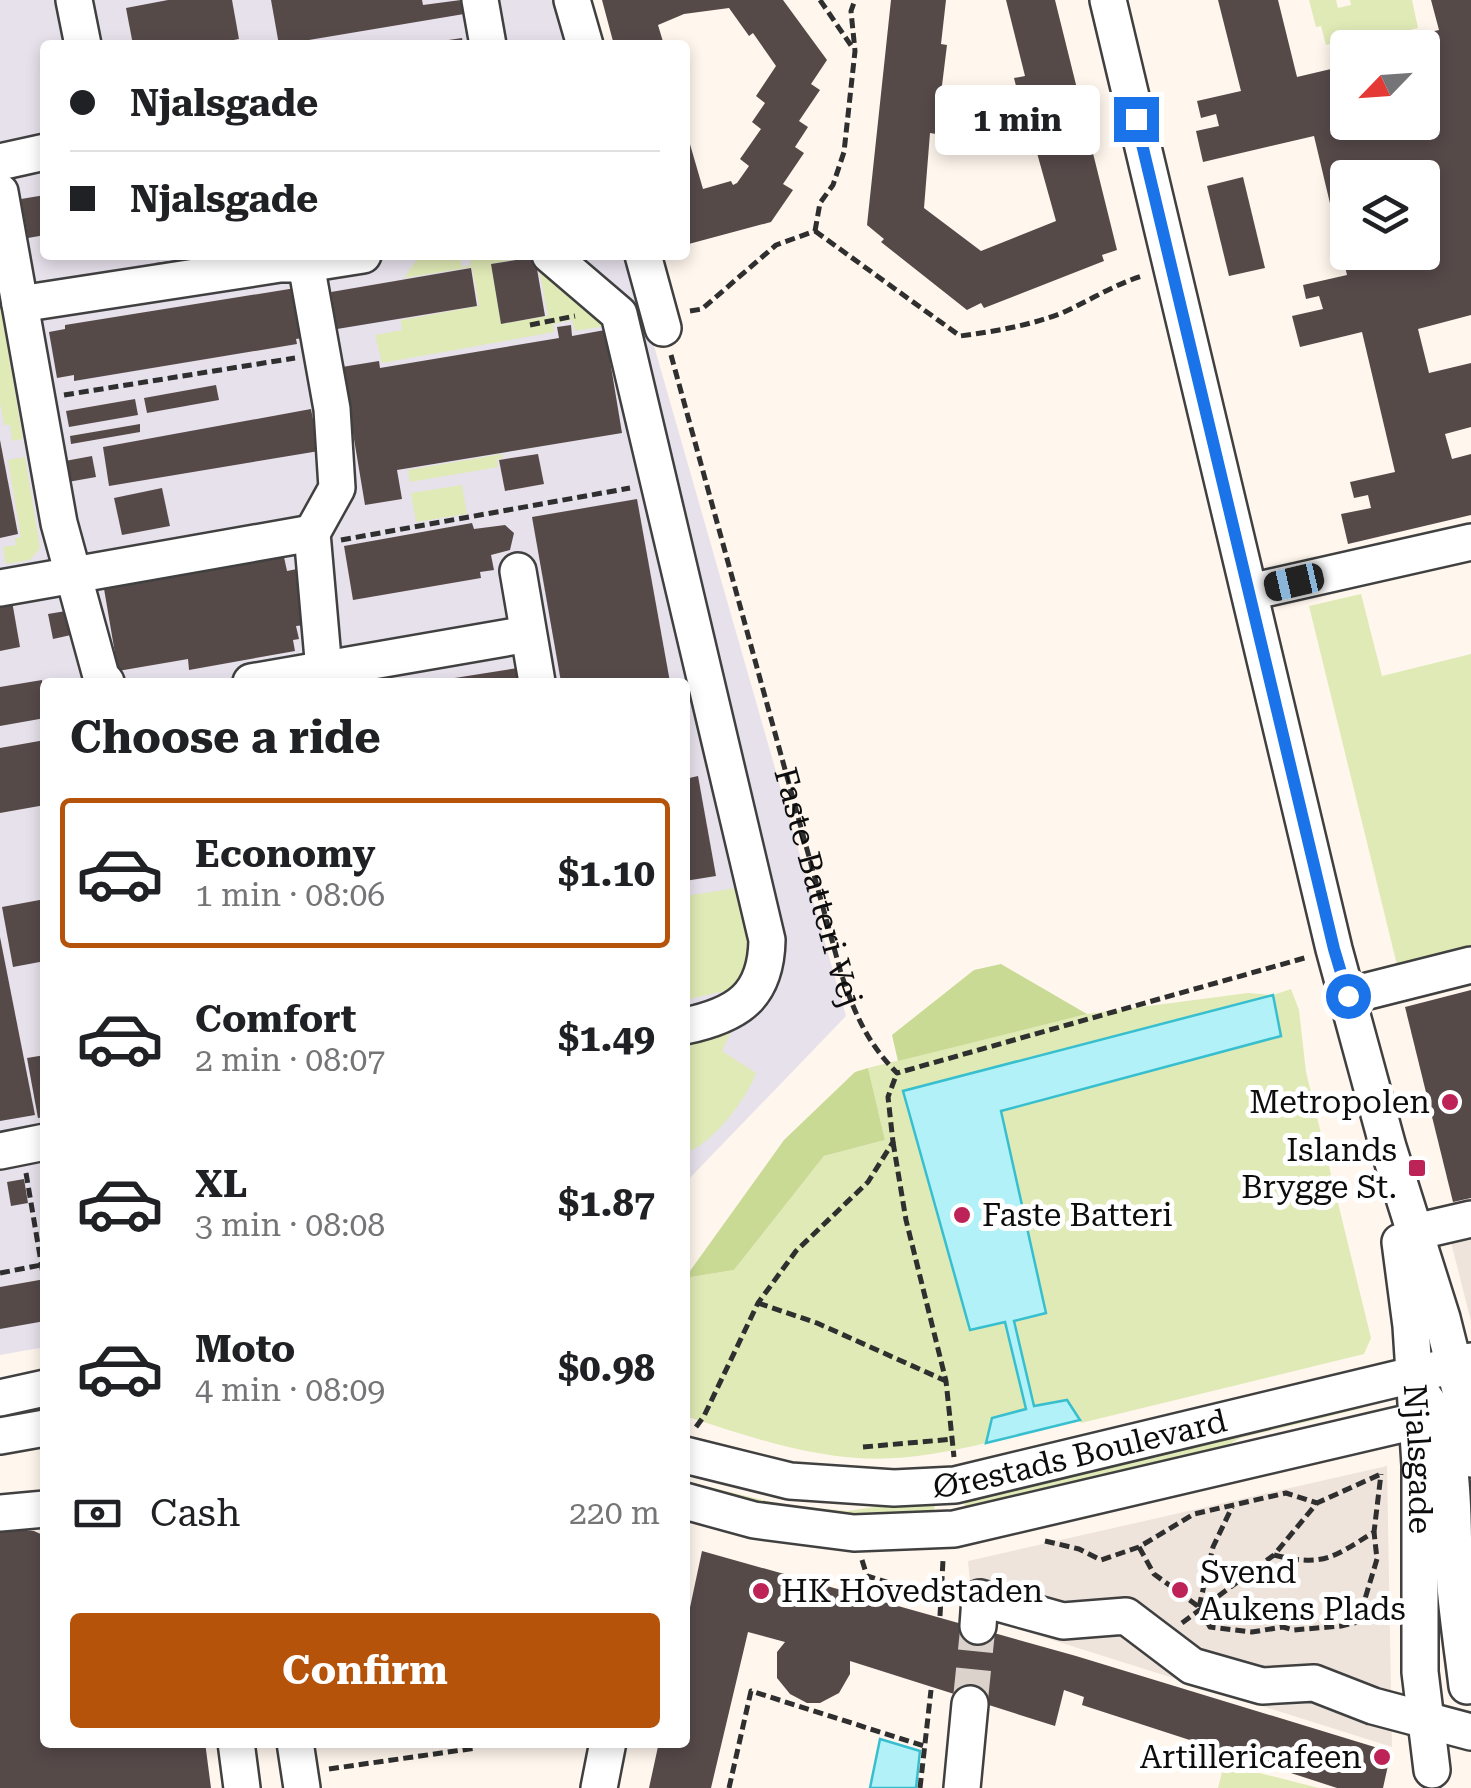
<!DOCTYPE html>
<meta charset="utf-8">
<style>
:root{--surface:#fff;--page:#f6f6f6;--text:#202124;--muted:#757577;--line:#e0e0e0;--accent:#b45309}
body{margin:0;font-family:"Roboto Serif",serif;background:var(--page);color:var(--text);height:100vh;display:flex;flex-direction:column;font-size:38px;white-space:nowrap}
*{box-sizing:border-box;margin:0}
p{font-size:32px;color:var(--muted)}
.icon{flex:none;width:55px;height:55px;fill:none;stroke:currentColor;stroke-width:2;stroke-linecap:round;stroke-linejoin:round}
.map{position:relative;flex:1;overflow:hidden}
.panel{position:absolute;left:40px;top:678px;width:650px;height:1070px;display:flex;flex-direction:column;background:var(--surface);border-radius:10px;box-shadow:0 5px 15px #0003}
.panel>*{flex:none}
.top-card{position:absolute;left:40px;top:40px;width:650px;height:220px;border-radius:10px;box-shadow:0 5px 15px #0003;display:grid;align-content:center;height:220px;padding:0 30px;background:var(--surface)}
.needle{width:65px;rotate:245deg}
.buttons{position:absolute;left:1330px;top:30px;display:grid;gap:20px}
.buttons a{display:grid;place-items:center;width:110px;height:110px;border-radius:10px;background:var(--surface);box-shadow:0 5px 15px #0003;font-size:50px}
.end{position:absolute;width:45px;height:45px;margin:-22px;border:12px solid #1a73e8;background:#fff;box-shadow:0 0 0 5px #fff}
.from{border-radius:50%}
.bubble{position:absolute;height:70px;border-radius:10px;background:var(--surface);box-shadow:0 5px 15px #0003;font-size:32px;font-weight:700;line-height:70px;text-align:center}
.car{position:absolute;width:30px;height:60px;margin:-30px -15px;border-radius:12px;box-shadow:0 0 8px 2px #0007;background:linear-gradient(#222 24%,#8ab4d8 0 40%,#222 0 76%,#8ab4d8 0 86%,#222 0)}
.top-card b{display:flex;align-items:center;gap:35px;height:95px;font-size:38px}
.top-card b+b{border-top:2px solid var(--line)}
.top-card i{width:25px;height:25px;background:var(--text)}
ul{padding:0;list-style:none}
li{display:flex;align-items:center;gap:30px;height:150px;margin:0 20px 15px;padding:0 10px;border:5px solid transparent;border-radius:10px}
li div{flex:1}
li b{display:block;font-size:38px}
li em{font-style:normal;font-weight:700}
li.selected{border-color:var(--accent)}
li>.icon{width:90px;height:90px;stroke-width:1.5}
h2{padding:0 30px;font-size:45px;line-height:120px}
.pay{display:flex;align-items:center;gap:25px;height:110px;padding:0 30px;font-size:38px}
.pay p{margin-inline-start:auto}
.cta{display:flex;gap:20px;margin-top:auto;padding:20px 30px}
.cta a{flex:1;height:115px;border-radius:10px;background:var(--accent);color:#fff;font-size:40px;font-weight:700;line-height:115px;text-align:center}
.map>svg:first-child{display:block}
.industrial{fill:#e7e1ec}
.green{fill:#e0eab6}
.forest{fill:#c9da95}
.plaza{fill:#eee4dc}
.water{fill:#b1f1f7;stroke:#37bfcf;stroke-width:2.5}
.building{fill:#564a49;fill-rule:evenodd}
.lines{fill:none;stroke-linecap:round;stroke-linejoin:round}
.minor-tunnel{stroke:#dbd3cb;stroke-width:35;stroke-dasharray:35 18;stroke-linecap:butt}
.minor-casing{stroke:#404040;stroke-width:40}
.path{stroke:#2f2f2f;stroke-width:5;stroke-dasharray:10 5;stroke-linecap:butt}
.minor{stroke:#fff;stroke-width:35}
.route{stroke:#1a73e8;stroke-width:12}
.poi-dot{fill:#be2358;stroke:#fff;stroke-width:4}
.labels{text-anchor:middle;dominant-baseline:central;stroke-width:10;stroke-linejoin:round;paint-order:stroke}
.street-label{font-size:32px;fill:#0d0d0d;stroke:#fff}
.poi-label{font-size:32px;fill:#0d0d0d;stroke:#fff;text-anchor:end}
</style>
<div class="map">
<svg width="1471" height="1788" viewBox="0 0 1471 1788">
<rect width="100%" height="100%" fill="#fff6ed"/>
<path class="industrial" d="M0 0H555L568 45H45V255H628L846 1016 685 1183V682H45V1347L0 1355Z"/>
<g class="green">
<path d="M1309 0H1336L1338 8 1351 5 1350 0H1412L1418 28 1349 45 1345 31 1336 34 1338 42 1326 45 1321 26 1316 27Z"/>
<path d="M420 255H459L462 267 471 265 469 255H536L491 264 501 324 548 316 537 257 606 326 575 331 572 320 553 324 554 332 382 363 375 335 402 330 401 320 479 306 472 267 404 278Z"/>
<path d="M0 303 23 439 12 441 10 425H4L0 402Z"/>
<path d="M502 454 503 458 497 459 498 467 410 482 408 470Z"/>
<path d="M25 457 40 548 30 560 6 564 3 547 16 545 15 538 21 537 8 460Z"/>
<path d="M462 485 467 514 416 522 411 493Z"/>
<path d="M1361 594 1382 676 1471 654V952L1398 969 1309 606Z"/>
<path d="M743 887 756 944 738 988 685 1000V896Z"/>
<path d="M1291 989 1299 1010 1306 1072 1371 1338 1364 1354 1081 1423 1067 1400 1034 1406 1014 1321 1046 1312 1001 1111 1280 1036 1273 995 904 1092 970 1329 1005 1321 1026 1410 992 1418 986 1443C944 1453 900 1461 857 1458 798 1454 741 1434 685 1416V1278L734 1270 824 1156 885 1140 868 1068 1087 1014 1248 993 1273 995Z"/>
<path d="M733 1027 722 1051 756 1073C748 1097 711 1147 685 1152V1033Z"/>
<path d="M1361 1401 1363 1408 1240 1438 1207 1457 964 1513 965 1495Z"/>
<path d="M709 1487 779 1504 847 1511 938 1498 931 1517 835 1518 708 1494Z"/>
<path d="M1224 1764 1319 1788H1218Z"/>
</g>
<g class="forest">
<path d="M1001 964 1087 1014 898 1061 892 1035 974 970Z"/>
<path d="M868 1068 885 1140 824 1156 734 1270 685 1278 784 1140 855 1072Z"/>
</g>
<g class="plaza">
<path d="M1471 1198V1321L1442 1207Z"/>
<path d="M1387 1466 1392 1747 973 1615 968 1561Z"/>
</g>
<g class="water">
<path d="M1273 995 1281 1036 1001 1111 1046 1313 1014 1321 1034 1406 1067 1400 1080 1420 986 1443 992 1418 1026 1409 1005 1322 970 1330 903 1091Z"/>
<path d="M880 1739 920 1751 916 1788H870Z"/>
</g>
<g class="building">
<path d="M168 0H232L239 39 208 45H133L126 8Z"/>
<path d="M271 0H422L423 5 461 0 464 14 279 45Z"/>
<path d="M602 0H783L827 60 811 84 820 90 799 121 808 127 795 147 804 153 783 184 793 190 771 222 685 245V127L703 189 731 181 733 185 737 183 749 166 740 159 761 129 752 122 765 103 756 96 776 66 753 33 749 36 729 8 684 14 658 25 664 45H614Z"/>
<path d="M891 0H946L941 44 947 45 936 134 930 133 924 208 981 251 1056 221 1037 153 1033 154 1014 78 1025 76 1006 0H1055L1117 250 1102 255 1104 261 984 308 981 303 967 310 881 242 884 239 867 225Z"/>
<path d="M1218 0H1278L1297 77 1348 65V122H1422V48H1412L1409 37 1439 30 1431 0H1471V315L1418 329 1429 373 1471 363V427L1445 434 1452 459 1471 454V515L1348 544 1341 514 1371 508 1368 495 1354 498 1350 482 1395 472 1362 332 1300 347 1292 316 1323 309 1319 296 1306 299 1303 285 1347 275 1314 136 1203 162 1196 131 1219 126 1216 114 1201 118 1197 101 1241 91ZM1348 178H1422V252H1348Z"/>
<path d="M462 38 463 45H428V43Z"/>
<path d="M1243 177 1265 268 1229 276 1207 186Z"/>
<path d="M45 195V235L28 238 21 199Z"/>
<path d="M177 255H279L157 276 155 263 178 260Z"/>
<path d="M535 257 545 316 501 324 491 264Z"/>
<path d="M471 268 477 306 337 329 331 292Z"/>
<path d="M308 286 316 336 296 339 297 344 74 381V375L57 378 49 332 65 329V325Z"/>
<path d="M571 325 572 336 605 330 622 433 397 470 402 499 365 505 342 367 379 361 380 368 559 338 557 327Z"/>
<path d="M216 385 219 400 147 413 144 398Z"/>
<path d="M135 399 138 415 69 427 66 411Z"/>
<path d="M311 409 319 451 109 486 103 447Z"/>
<path d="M140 424V432L71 444 70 436Z"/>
<path d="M0 440 18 534 0 538Z"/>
<path d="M538 454 544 484 505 491 499 460Z"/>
<path d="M92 456 96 477 68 482 65 461Z"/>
<path d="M162 488 170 526 122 535 114 498Z"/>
<path d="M637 499 670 682H561L532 517Z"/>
<path d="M472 523 474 529 505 525 514 533 510 550 491 555 494 570 480 572 481 578 353 600 344 546Z"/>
<path d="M284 557 287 571 297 569 307 625 296 626 299 639 293 640 295 651 189 670 188 659 118 671 102 577 146 570 147 581Z"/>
<path d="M12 601 20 647 0 651V603Z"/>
<path d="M66 611 71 635 53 639 48 614Z"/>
<path d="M524 667 527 682H442V680Z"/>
<path d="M42 680 45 718 0 726V687Z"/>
<path d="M45 740V805L0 813V748Z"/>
<path d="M698 776 716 876 685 881V779Z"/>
<path d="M45 899V961L13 967 2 907Z"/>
<path d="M0 937 35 1115 0 1121Z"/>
<path d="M1471 990V1198L1453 1202 1405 1007Z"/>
<path d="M45 1055V1117L38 1118 27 1058Z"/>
<path d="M24 1179 28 1203 11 1206 7 1182Z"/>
<path d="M45 1279V1321L0 1329V1287Z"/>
<path d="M7 1528 34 1531 45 1536V1742H205L211 1788H0V1529Z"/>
<path d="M702 1551 1076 1656 1391 1752 1383 1788H1337L1082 1705 1084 1697 1064 1690 1055 1726 850 1661V1674L839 1693 820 1703H807L790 1694 777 1678V1652L785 1642 748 1632 711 1788H649L659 1742H685V1631Z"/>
</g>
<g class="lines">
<path class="minor-tunnel" d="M970 1704 978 1626"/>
<g class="minor-casing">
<g id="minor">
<path d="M74 0 83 45"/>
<path d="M480 0 488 45"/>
<path d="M572 0 585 45"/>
<path d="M1108 0 1334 949 1388 1147 1442 1318 1465 1410 1471 1459"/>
<path d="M0 162 45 152"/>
<path d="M0 192 59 523 101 676 106 682"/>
<path d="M550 255 619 314 767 940C766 997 737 1015 685 1026"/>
<path d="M643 255 663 328"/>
<path d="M306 264 332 409 337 488 312 533 325 682"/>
<path d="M20 304 280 264H306L363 255"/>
<path d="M518 571 537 682"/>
<path d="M0 588 312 533"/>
<path d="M1250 592 1471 542"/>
<path d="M251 682 528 634"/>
<path d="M1348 996 1471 965"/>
<path d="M0 1151 45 1142"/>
<path d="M1415 1232 1471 1219"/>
<path id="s2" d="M1400 1242 1411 1326 1420 1465V1672L1432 1770"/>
<path d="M0 1398 45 1388"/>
<path d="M1425 1398C1460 1445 1451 1530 1455 1586 1458 1620 1463 1653 1467 1686"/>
<path d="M0 1436 45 1428"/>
<path id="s3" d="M685 1455 790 1481 894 1488 955 1485 1471 1361"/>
<path d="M685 1501 754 1520 854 1533 954 1529 1471 1408"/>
<path d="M0 1513 45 1509"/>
<path d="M978 1626 980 1598 1063 1621 1126 1616 1192 1666 1262 1686 1314 1683 1373 1706 1471 1732"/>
<path d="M236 1742 242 1788"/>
<path d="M295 1742 302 1788"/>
<path d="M599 1788 608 1742"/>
<path d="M962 1788 970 1704"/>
</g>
</g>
<g class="path">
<path d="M820 0 852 47"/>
<path d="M815 231 960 336C996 331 1028 326 1062 313 1089 301 1113 285 1142 276"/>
<path d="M815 231 820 203 833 185 844 152 855 51 851 11 855 0"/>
<path d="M690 311 702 309 776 245 815 231"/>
<path d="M530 325 575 316"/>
<path id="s1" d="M671 355 841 973C854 1012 867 1043 897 1073L1308 957"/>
<path d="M64 395 295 358"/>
<path d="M341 540 630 488"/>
<path d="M893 1142 906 1220 946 1381 954 1457"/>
<path d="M26 1173 43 1274"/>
<path d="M0 1273 41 1265"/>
<path d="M758 1303 817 1323 946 1381"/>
<path d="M696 1427 704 1416 758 1303 796 1251 868 1182 893 1142 888 1097 897 1073"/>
<path d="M863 1447 954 1439"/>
<path d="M1045 1541 1079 1549 1101 1560 1139 1547 1194 1514 1286 1493 1317 1503"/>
<path d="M1139 1547 1154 1574 1199 1607 1210 1627 1252 1632 1283 1627 1293 1630 1341 1626 1358 1622 1377 1559 1374 1532"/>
<path d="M1274 1555C1324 1567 1332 1558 1374 1532L1381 1474"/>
<path d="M862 1560 867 1576 942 1599 951 1598"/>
<path d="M1199 1607 1213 1547 1232 1507"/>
<path d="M940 1616 943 1560"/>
<path d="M1182 1623 1274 1555 1317 1503 1381 1474"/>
<path d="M329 1769 476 1748"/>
<path d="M729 1788 751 1691 924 1746"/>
<path d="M920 1788 931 1690"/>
</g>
<use href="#minor" class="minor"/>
</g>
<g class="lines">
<path class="route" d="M1136 119 1334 949 1348 996"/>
</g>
<g class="poi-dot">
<circle cx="1450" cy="1102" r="10"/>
<rect x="1407" y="1158" width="20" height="20" rx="5"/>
<circle cx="962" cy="1215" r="10"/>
<circle cx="1180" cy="1590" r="10"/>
<circle cx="761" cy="1591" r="10"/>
<circle cx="1382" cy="1757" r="10"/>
</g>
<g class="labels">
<g class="street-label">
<text stroke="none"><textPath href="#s1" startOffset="552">Faste Batteri Vej</textPath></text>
<text stroke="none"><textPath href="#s3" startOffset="402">Ørestads Boulevard</textPath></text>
<text stroke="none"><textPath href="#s2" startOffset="218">Njalsgade</textPath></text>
</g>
<g class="poi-label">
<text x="1430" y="1102">Metropolen</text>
<text x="1397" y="1150">Islands<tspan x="1397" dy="37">Brygge St.</tspan></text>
<text x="982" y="1215" text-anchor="start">Faste Batteri</text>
<text x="1200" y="1572" text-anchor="start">Svend<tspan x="1200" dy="37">Aukens Plads</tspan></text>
<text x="781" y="1591" text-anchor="start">HK Hovedstaden</text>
<text x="1362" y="1757">Artillericafeen</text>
</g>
</g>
</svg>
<div class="buttons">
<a><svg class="needle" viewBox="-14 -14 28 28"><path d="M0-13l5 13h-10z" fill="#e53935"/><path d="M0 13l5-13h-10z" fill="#757577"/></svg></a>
<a><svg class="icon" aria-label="layers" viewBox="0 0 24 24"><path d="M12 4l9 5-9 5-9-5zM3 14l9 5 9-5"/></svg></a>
</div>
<i class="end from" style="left:1348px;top:996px"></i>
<i class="end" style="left:1136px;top:119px"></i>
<div class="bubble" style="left:935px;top:85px;width:165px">1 min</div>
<i class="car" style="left:1294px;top:582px;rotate:257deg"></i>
<div class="top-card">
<b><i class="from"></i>Njalsgade</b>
<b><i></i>Njalsgade</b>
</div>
<section class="panel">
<h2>Choose a ride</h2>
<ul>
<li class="selected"><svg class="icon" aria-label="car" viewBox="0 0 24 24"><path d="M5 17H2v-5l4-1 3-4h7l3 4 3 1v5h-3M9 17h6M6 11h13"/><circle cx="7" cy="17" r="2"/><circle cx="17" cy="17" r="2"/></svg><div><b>Economy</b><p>1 min · 08:06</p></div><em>$1.10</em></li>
<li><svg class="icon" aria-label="car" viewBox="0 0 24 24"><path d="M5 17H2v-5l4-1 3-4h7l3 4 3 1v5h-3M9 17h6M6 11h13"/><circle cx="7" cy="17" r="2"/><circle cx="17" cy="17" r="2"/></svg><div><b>Comfort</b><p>2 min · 08:07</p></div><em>$1.49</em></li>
<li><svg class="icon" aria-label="car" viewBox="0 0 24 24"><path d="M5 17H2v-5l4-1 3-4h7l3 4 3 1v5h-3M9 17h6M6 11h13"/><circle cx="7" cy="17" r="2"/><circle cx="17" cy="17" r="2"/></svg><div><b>XL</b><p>3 min · 08:08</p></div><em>$1.87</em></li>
<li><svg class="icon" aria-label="car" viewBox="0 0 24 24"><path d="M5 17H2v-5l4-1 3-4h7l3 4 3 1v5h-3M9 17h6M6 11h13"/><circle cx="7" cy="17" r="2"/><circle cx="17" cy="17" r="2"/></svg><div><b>Moto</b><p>4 min · 08:09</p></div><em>$0.98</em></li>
</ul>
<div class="pay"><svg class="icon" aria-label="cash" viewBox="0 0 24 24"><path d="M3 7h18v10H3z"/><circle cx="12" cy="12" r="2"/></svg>Cash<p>220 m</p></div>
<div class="cta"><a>Confirm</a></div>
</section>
</div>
